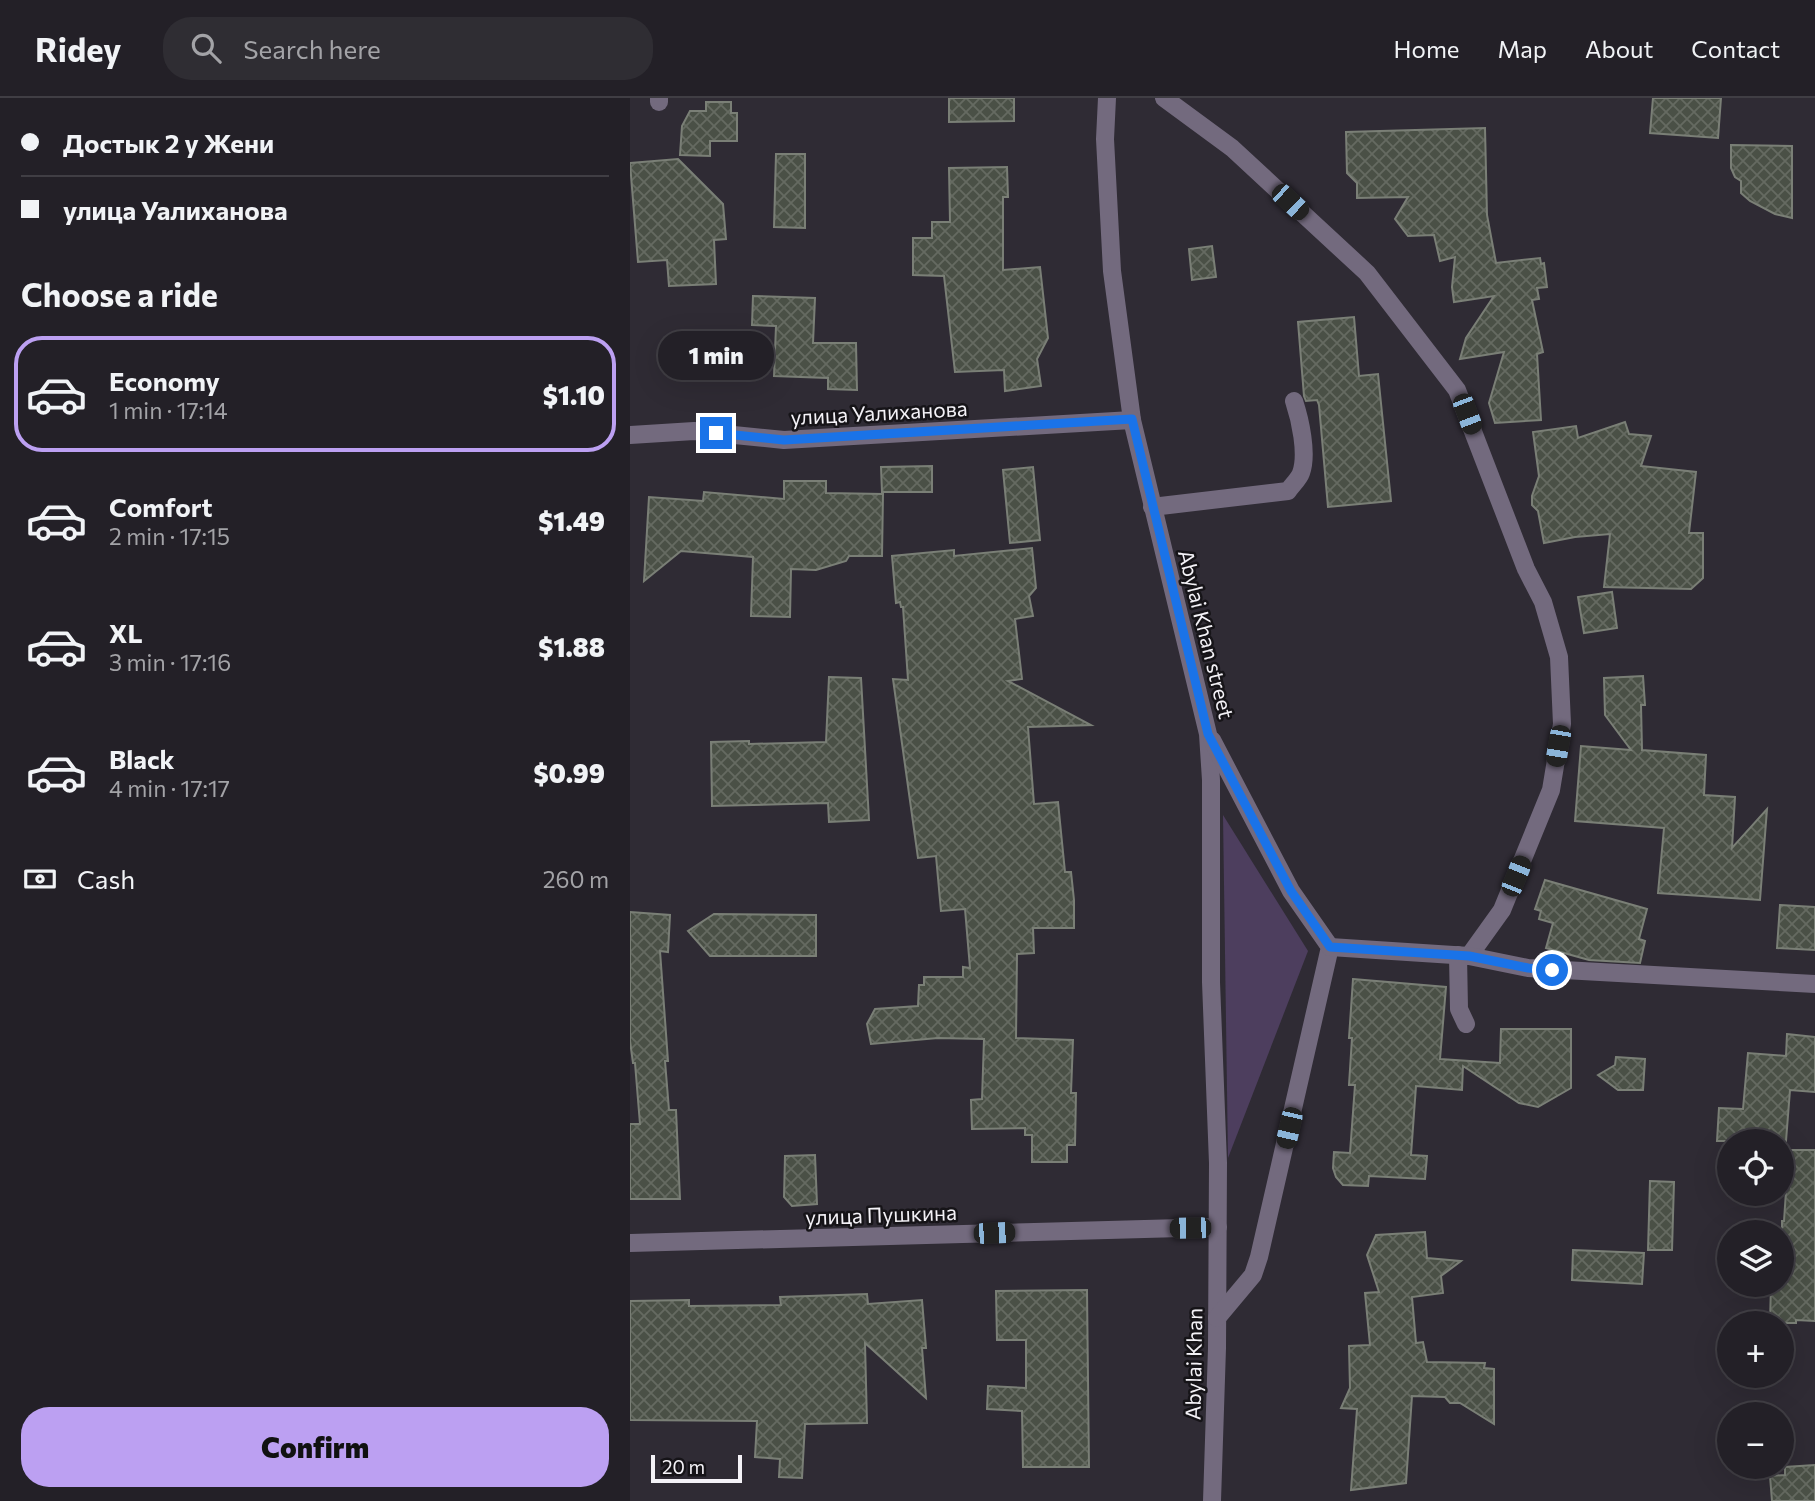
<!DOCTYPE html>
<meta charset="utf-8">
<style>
:root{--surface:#232027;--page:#2f2d33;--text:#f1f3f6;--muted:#a3a3a7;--line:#403e44;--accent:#bca0f2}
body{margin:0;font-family:Commissioner,sans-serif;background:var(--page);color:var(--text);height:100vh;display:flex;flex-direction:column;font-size:26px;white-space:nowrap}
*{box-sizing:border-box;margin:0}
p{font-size:23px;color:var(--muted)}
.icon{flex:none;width:38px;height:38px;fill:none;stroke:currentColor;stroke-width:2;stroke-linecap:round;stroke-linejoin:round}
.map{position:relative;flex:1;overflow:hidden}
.side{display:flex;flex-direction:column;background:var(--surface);width:630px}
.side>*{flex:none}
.hud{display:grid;align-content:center;height:154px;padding:0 21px;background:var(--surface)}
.buttons{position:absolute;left:1087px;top:1031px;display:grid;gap:14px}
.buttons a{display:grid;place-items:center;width:77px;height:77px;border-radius:50%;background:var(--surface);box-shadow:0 7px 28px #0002,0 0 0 2px var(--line);font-size:35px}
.scale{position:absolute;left:21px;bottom:18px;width:91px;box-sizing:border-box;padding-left:7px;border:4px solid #f4f2f7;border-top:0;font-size:19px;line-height:24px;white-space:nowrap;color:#f4f2f7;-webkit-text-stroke:5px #161418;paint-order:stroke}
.end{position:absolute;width:32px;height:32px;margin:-16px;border:9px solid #1a73e8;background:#fff;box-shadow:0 0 0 4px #fff}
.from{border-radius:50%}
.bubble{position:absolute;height:49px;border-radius:24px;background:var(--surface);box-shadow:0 7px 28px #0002,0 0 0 2px var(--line);font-size:23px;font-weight:800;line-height:49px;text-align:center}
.car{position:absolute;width:21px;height:42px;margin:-21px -10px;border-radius:9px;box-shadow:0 0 5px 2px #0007;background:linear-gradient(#222 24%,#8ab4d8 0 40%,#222 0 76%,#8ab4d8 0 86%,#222 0)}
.hud b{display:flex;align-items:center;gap:24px;height:66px;font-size:26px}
.hud b+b{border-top:2px solid var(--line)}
.hud i{width:18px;height:18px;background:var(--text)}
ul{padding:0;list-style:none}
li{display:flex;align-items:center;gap:21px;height:116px;margin:0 14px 10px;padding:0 7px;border:4px solid transparent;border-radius:28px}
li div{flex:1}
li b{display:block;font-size:26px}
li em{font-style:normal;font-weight:800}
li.selected{border-color:var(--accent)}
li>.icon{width:63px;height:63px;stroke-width:1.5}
h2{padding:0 21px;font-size:32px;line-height:84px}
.pay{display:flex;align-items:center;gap:18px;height:77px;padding:0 21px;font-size:26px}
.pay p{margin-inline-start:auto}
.cta{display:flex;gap:14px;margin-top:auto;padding:14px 21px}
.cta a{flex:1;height:80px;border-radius:28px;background:var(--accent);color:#111;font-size:28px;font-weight:800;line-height:80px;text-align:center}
header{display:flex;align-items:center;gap:42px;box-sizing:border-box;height:98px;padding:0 35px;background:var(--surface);border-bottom:2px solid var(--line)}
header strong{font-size:33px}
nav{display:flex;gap:38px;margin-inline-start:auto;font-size:24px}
.search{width:490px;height:63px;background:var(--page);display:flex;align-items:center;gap:18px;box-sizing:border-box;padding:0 24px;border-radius:28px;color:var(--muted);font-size:26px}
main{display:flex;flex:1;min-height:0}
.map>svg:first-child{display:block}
.grass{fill:#4d3e5e}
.building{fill:url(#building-cross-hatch);stroke:#7a7f76;stroke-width:2}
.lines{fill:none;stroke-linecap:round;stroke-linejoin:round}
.minor{stroke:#736a7e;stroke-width:18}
.route{stroke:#1a73e8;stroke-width:9}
.labels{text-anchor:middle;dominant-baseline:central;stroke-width:5;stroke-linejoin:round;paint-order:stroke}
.street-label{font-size:21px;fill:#f4f2f7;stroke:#161418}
</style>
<header>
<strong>Ridey</strong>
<div class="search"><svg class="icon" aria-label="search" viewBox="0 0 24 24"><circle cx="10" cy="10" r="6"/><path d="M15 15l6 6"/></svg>Search here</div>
<nav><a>Home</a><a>Map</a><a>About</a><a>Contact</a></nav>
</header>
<main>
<section class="side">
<div class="hud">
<b><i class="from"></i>Достык 2 у Жени</b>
<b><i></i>улица Уалиханова</b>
</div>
<h2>Choose a ride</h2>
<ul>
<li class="selected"><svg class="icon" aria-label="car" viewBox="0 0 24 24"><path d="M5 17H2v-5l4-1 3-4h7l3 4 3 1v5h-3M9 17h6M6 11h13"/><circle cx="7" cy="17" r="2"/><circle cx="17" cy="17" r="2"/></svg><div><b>Economy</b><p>1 min · 17:14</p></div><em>$1.10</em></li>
<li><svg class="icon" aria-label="car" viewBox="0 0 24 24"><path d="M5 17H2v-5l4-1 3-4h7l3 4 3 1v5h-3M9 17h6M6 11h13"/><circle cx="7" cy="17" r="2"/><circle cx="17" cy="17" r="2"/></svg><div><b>Comfort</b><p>2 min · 17:15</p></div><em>$1.49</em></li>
<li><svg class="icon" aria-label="car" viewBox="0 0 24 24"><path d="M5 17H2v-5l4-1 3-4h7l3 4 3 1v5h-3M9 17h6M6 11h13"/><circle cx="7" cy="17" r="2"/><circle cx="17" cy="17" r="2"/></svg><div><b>XL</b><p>3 min · 17:16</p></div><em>$1.88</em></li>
<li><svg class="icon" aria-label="car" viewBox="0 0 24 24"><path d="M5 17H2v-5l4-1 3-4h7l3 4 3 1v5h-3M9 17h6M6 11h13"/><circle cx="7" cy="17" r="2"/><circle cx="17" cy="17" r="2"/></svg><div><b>Black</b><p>4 min · 17:17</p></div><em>$0.99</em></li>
</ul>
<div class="pay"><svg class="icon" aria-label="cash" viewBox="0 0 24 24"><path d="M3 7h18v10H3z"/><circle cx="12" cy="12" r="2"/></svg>Cash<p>260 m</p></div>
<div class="cta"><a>Confirm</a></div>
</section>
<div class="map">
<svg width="1185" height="1403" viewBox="0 0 1185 1403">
<defs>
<pattern id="building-cross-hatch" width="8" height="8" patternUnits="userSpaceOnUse" patternTransform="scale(1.75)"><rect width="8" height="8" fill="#4a5046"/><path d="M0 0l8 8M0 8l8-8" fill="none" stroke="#656a61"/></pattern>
</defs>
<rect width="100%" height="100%" fill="#2f2b34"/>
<path class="grass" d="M593 717 678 853 598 1060Z"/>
<g class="building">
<path d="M319 0H384V23L319 24Z"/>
<path d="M1023 0H1091L1088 40 1020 35Z"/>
<path d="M76 4H101V15H107V43H80V58L50 57 52 28 60 13H76Z"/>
<path d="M855 30 857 117 866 165 910 160 911 166 914 165 917 189 907 190 909 201 902 202 913 254 907 256 911 322 865 325 859 305 874 254 830 261 836 240 864 198 824 204 822 189 825 159 810 163 804 137 778 138 765 121 778 99 727 100V85L717 75 716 34Z"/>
<path d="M1101 47 1162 48V120L1145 116 1120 103 1111 95V83L1105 79 1101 70Z"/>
<path d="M146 56H175V130L144 129Z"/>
<path d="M48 61 93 106 96 141 84 142 86 186 39 188 37 162 8 164 0 65Z"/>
<path d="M377 69 378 99H373V172L410 169 418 240 407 261 411 288 375 293 374 272 325 274 314 178 283 177V140H302V124H320L319 70Z"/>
<path d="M582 148 586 179 562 182 559 151Z"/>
<path d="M123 198 185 200 183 245H226L227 292 198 291V280L144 278 146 228 122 227Z"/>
<path d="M724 219 729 278 748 276 761 403 698 409 689 307 687 302 676 303 674 298 668 224Z"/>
<path d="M995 324 999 336 1021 338 1011 368 1066 374 1059 435H1073V480L1061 491 974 489 980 436 945 439 914 445 908 413 902 407V398L909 378 903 334 946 328 948 340Z"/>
<path d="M302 368V394H252L251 369Z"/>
<path d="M403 369 410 442 380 445 373 372Z"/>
<path d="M154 383H196V395L253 396 252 458H219L216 463 186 472 161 471 160 519 121 518 123 459 51 453 14 483 19 399 73 403 74 394 154 401Z"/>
<path d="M402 450 406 490 399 498 403 518 385 521 392 581 378 583 461 627 398 629 404 706 428 704 435 774H441L444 802V830H403L404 855 387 856 386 940 443 942 441 995H446L445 1047H437V1064H402V1037H395V1030L342 1031 341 1002 352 1001 354 941 308 940 241 946 237 926 245 911 288 908 289 887H294V879H333V869L340 870 335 811 311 813 306 758 288 760 263 581 278 582 273 509H271L270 504 266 505 262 458 324 452V458Z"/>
<path d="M982 494 987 530 954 535 948 499Z"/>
<path d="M1013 578 1015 607H1011L1012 652 1076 657 1074 697 1105 699 1102 750 1137 711 1130 802 1028 795 1034 730 945 723 951 648 1001 652 975 617 974 580Z"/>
<path d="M199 579 231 580 239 722 199 724 198 705 82 708 81 644 119 643V646L196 644Z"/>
<path d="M915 782 1017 811 1009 841 1015 843 1010 865 959 862 916 850 923 825 909 821 911 813 905 811Z"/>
<path d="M1150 807 1185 809V852L1147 850Z"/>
<path d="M0 814 40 817 38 854 30 853 38 963H35L39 1012H46L50 1101H0V1026H10L5 965H3L0 943Z"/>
<path d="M84 816 186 817V858H80L58 833Z"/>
<path d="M723 881 816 889 810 961 870 965 871 931H941V990L908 1009 889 1005 833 968 832 992 786 988 781 1057 797 1058 795 1081 739 1078 738 1088 713 1087 706 1079 703 1070 704 1054 720 1055 725 987H719L722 940H719Z"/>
<path d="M1157 936 1185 939V994L1160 992 1156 1043H1087L1089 1010 1113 1011 1118 955 1156 958Z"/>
<path d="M986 959 1015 961 1013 992H988L968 977 985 967Z"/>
<path d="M1152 1052H1185V1223L1166 1222V1225H1140L1141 1186H1152V1123H1154L1157 1078 1152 1077Z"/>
<path d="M185 1057 187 1106 162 1108 154 1099 155 1058Z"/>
<path d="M1020 1083 1044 1084 1042 1152H1018Z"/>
<path d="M795 1134 797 1160 831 1163 811 1178 813 1195 782 1199 786 1245 793 1244 797 1264 855 1265 854 1270 864 1271V1326L830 1305H820L815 1299 782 1298 776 1385 721 1392 727 1311 711 1310 720 1290 719 1248 740 1247 735 1195 749 1194 737 1157 746 1137Z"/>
<path d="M943 1152 1014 1155 1012 1186 942 1182Z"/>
<path d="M457 1192 459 1369H393L392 1313 357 1311 358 1288 396 1290V1242H367L366 1193Z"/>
<path d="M237 1196 238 1206 292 1202 296 1250H292L296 1300 235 1245 237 1325 175 1326 172 1380 149 1379 150 1361 125 1359 127 1323 0 1322V1203L59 1202V1208L151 1207 150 1199Z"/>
<path d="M1185 1367V1403H1142L1140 1378 1155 1377V1369Z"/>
</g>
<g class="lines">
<g class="minor">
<path d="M29 0V4"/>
<path d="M477 0 475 41 482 173 502 322 578 636 581 682V884L588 1065 587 1250 582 1403"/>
<path d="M534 0 602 50 737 175 827 292 896 471 913 504 929 559 932 626 921 692 872 812 839 858"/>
<path d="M0 337 64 333 154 342 502 322"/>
<path d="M522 409 658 393C662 387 669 381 671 375 678 356 670 321 664 303"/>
<path d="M582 642 661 793 700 849 629 1159 623 1177 587 1220"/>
<path d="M700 849 839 858 898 870 1185 886"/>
<path d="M828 857 829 911 836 926"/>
<path d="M0 1145 588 1129"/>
</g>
</g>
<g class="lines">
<path class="route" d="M86 335 154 342 502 321 578 636 661 793 700 849 839 858 898 870 922 872"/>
</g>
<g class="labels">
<g class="street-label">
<text transform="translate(249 314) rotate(-3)">улица Уалиханова</text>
<text transform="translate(577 536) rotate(76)">Abylai Khan street</text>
<text transform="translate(251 1116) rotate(-2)">улица Пушкина</text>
<text transform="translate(563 1266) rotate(-89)">Abylai Khan</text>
</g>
</g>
</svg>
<div class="buttons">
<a><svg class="icon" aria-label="locate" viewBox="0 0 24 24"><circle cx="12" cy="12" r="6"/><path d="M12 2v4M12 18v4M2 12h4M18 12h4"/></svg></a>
<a><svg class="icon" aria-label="layers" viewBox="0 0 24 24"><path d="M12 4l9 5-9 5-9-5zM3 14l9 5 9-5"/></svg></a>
<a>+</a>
<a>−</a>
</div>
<div class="scale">20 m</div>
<i class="end from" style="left:922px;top:872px"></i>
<i class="end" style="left:86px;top:335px"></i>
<div class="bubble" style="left:28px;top:233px;width:116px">1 min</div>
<i class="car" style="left:660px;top:104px;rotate:133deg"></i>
<i class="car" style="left:837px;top:316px;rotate:159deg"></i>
<i class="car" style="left:928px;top:648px;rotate:190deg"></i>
<i class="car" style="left:886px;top:778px;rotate:22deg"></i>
<i class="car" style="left:659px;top:1030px;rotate:193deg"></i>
<i class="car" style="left:560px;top:1130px;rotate:269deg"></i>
<i class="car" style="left:364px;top:1135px;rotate:88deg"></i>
</div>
</main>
